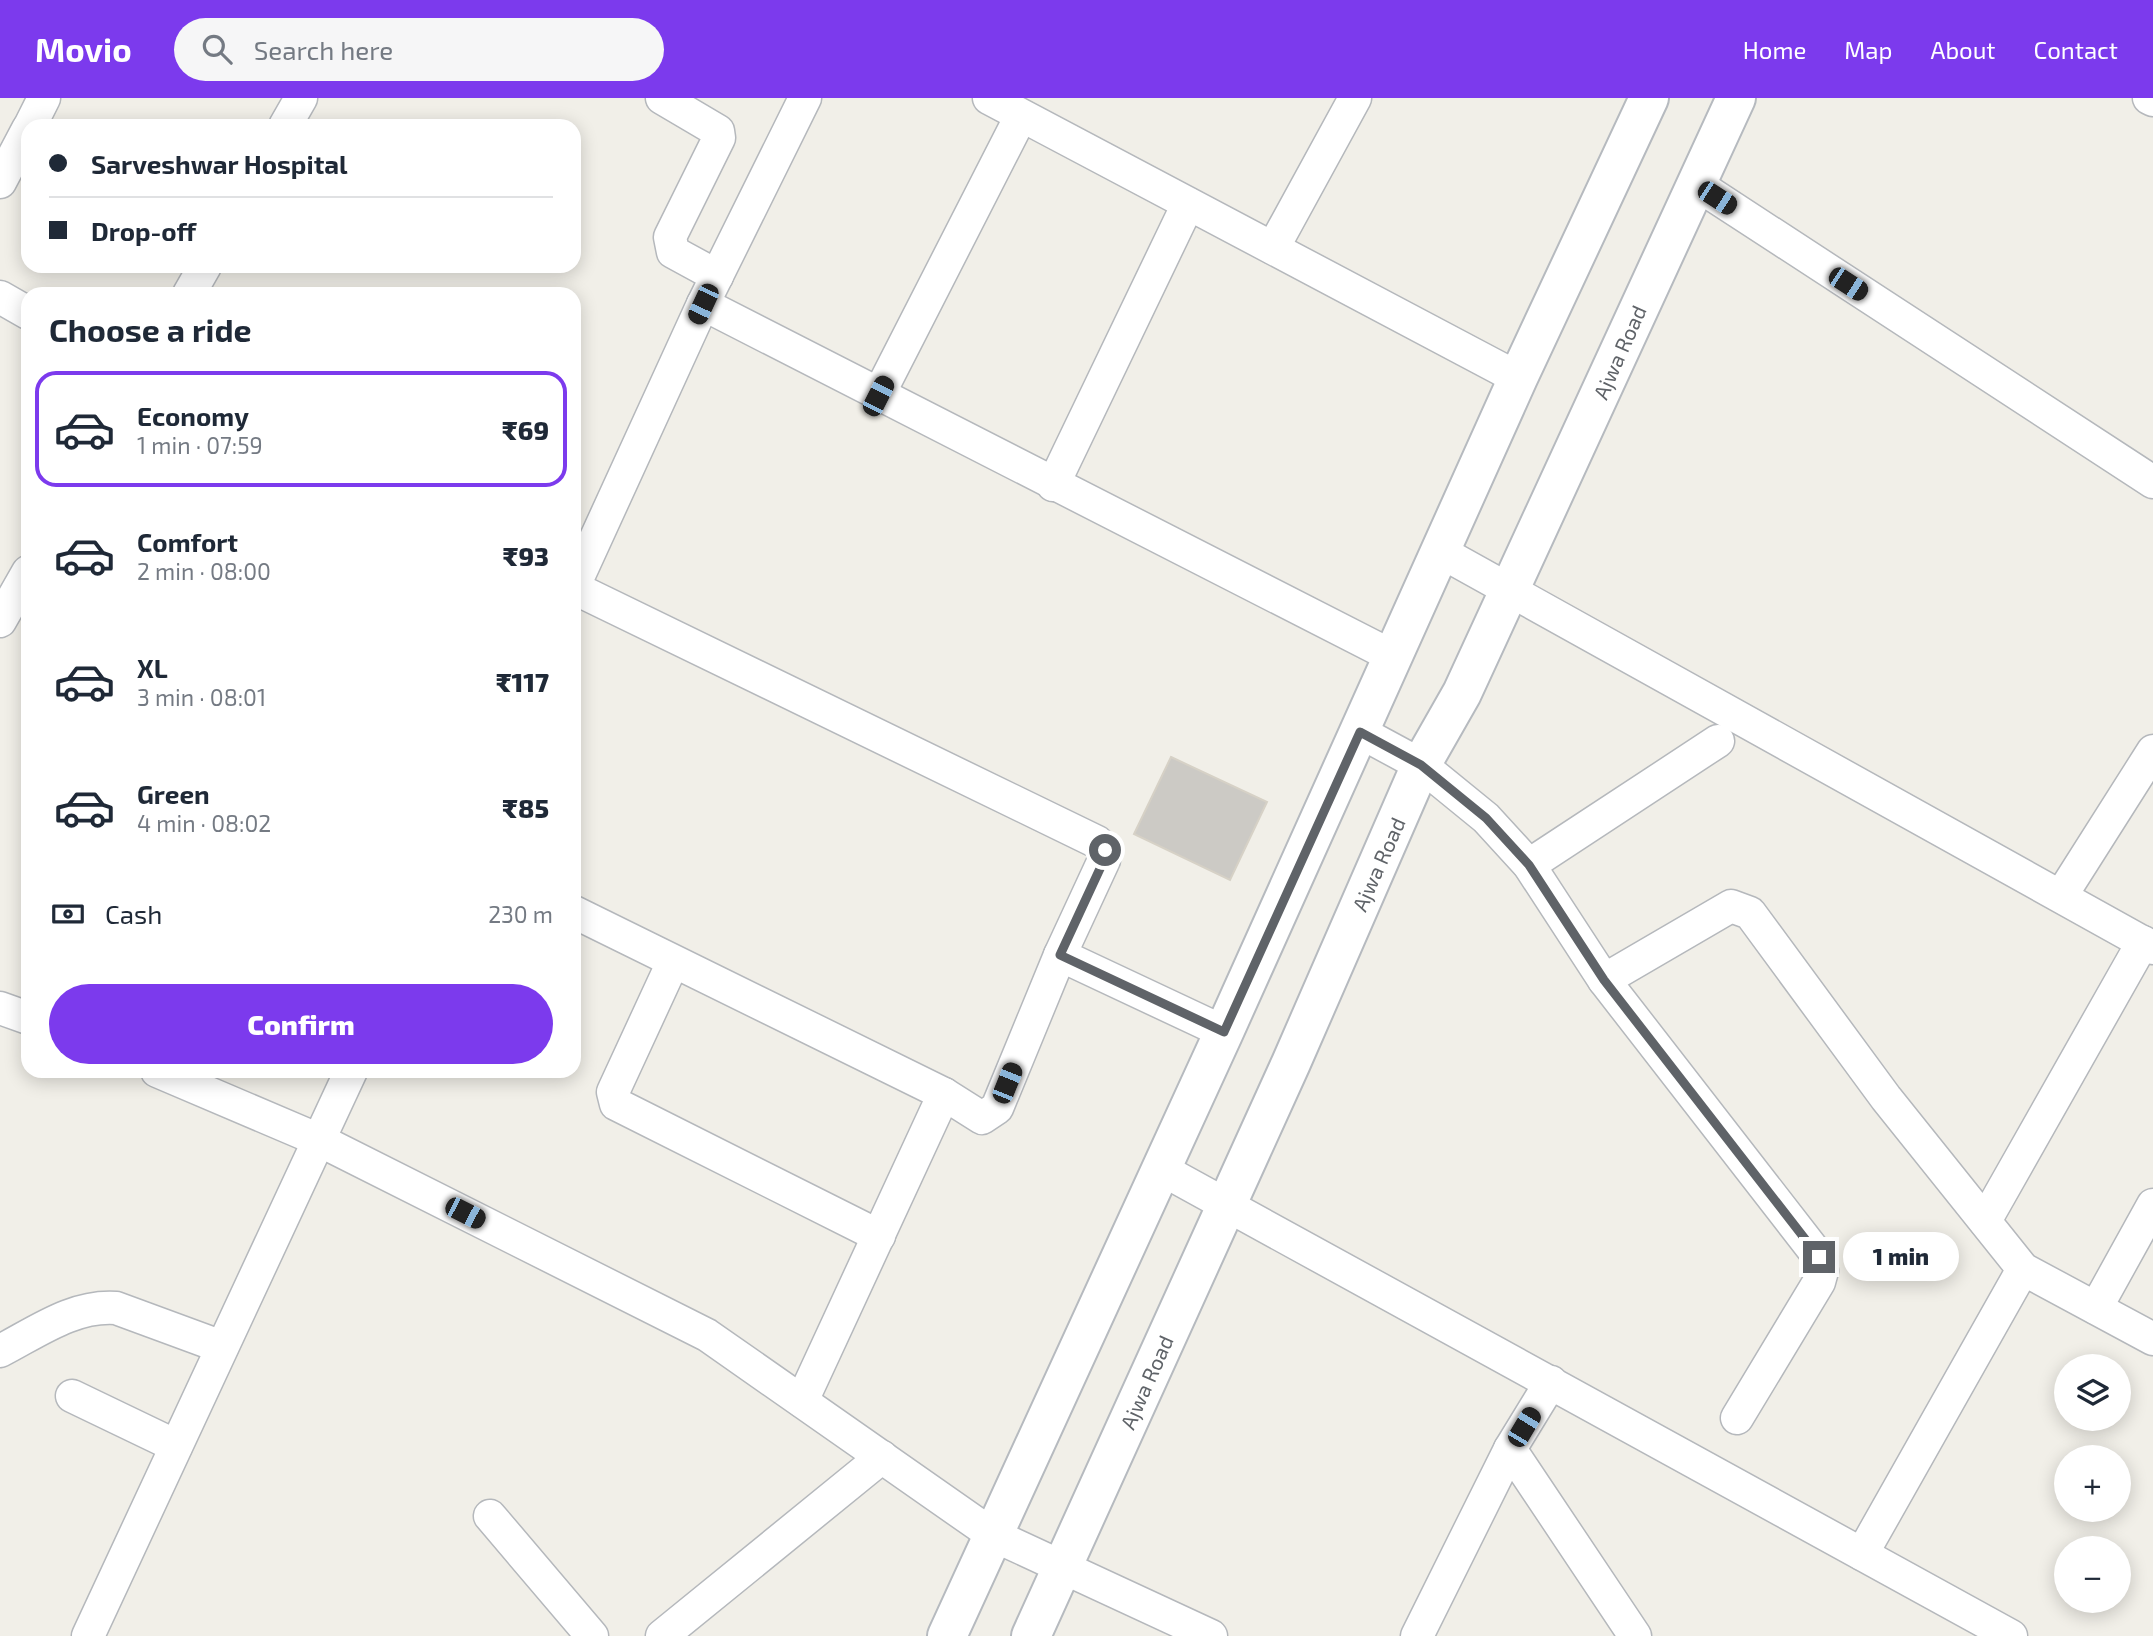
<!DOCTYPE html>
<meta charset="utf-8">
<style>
:root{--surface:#fff;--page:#f6f6f7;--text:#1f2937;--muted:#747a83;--line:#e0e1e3;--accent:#7c3aed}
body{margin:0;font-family:"Exo 2",sans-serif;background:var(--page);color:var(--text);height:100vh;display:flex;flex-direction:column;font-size:26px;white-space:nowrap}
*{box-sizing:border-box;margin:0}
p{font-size:23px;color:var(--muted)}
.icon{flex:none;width:38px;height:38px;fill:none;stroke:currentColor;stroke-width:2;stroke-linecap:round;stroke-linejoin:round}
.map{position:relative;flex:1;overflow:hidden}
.details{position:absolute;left:21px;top:189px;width:560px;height:791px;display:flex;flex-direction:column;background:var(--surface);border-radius:21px;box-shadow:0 4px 18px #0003}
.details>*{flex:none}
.guide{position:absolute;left:21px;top:21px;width:560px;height:154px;border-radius:21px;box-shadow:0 4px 18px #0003;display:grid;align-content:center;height:154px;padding:0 28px;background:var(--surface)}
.tools{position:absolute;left:2054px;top:1256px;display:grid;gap:14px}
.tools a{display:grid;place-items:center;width:77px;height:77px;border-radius:50%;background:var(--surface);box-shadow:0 4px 18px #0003;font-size:35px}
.end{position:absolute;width:32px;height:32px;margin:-16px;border:9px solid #5f6368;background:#fff;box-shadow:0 0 0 4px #fff}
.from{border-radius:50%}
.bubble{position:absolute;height:49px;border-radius:24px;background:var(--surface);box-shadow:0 4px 18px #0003;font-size:23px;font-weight:800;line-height:49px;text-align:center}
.car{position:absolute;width:21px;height:42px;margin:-21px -10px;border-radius:9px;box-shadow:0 0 5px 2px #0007;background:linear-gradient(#222 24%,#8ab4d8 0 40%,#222 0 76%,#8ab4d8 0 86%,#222 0)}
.guide b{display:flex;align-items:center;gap:24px;height:66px;font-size:26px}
.guide b+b{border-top:2px solid var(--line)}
.guide i{width:18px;height:18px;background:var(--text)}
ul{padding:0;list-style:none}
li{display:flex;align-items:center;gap:21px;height:116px;margin:0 14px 10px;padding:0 14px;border:4px solid transparent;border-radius:21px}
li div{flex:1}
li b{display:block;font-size:26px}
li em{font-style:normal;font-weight:800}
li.on{border-color:var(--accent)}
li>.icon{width:63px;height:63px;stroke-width:1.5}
h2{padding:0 28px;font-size:32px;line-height:84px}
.pay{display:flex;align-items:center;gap:18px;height:77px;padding:0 28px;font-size:26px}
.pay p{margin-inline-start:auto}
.cta{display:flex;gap:14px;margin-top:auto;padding:14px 28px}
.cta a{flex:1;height:80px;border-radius:42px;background:var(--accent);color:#fff;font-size:28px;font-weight:800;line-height:80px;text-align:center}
header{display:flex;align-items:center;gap:42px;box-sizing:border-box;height:98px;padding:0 35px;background:var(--accent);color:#fff}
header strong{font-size:33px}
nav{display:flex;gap:38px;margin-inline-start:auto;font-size:24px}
.search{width:490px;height:63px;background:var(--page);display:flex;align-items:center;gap:18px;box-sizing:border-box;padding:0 24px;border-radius:38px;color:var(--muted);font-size:26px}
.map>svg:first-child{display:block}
.building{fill:#cccac5;stroke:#d6d1c6;stroke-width:2}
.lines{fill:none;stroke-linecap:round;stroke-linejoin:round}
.street-casing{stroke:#b5b8bc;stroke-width:35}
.secondary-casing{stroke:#b6babf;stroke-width:42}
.street{stroke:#fff;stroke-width:32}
.secondary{stroke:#fff;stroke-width:38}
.route{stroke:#5f6368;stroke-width:9}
.labels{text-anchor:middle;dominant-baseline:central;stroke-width:5;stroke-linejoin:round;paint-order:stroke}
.street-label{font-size:21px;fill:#5f6368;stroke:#fff}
</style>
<header>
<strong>Movio</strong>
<div class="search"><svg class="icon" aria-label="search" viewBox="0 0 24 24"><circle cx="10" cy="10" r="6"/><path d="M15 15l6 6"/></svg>Search here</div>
<nav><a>Home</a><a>Map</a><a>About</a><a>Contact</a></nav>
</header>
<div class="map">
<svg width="2153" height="1538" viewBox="0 0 2153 1538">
<rect width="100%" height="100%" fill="#f1efe8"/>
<path class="building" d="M1171 659 1267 704 1230 782 1134 736Z"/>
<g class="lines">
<g class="street-casing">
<g id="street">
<path d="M662 0 718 33 719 40 670 139 673 154 717 178"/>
<path d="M989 0 1518 280"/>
<path d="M2149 0 2153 2"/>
<path d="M30 28 44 0"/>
<path d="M285 28 301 0"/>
<path d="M0 84 28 31"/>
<path d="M1696 86 2153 384"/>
<path d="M1273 150 1355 0"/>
<path d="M189 196 205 168"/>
<path d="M0 199 28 215"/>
<path d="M703 206 1394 559"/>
<path d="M878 298 1021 18"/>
<path d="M1053 387 1188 106"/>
<path d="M1441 454 2153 850"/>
<path d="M574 488 703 206 805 0"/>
<path d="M574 490 1097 744 1105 752 1104 762 1060 857 997 1010 982 1020 944 996 574 814"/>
<path d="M0 523 28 474"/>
<path d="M1360 634 1421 667 1486 720 1529 767 1604 882 1819 1159 1822 1173 1819 1184 1737 1320"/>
<path d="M1529 767 1718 643"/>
<path d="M2061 798 2153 653"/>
<path d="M1060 857 1224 934"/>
<path d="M673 864 613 994 616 1006 879 1138"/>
<path d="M1604 882 1731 808 1750 815 1886 1000 2023 1171 2153 1241"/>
<path d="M0 910 28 920"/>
<path d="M157 973 319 1042 707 1237 993 1437 1211 1538"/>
<path d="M1161 1071 2011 1538"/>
<path d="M1985 1123 2143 844"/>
<path d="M2096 1210 2153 1107"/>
<path d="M0 1253C37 1234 73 1207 116 1210L222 1249"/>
<path d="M72 1298 176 1348"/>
<path d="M802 1303 944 996"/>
<path d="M1510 1351 1635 1538"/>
<path d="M490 1418 592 1538"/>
<path d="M1862 1456 2023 1171"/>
<path d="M88 1538 351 973"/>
<path d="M662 1538 882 1359"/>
<path d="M1417 1538 1510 1351 1551 1284"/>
</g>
</g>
<g class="secondary-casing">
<g id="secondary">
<path d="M947 1538 1224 934 1518 280 1649 0"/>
<path d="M1031 1538 1291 965 1421 667 1462 595 1736 0"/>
</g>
</g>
<use href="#street" class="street"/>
<use href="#secondary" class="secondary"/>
</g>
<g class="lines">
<path class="route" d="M1105 752 1104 762 1060 857 1224 934 1360 634 1421 667 1486 720 1529 767 1604 882 1819 1159"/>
</g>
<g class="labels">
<g class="street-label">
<text transform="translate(1619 254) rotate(-66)">Ajwa Road</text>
<text transform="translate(1378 766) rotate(-66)">Ajwa Road</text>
<text transform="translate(1146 1284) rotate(-66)">Ajwa Road</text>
</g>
</g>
</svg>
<div class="tools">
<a><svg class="icon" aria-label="layers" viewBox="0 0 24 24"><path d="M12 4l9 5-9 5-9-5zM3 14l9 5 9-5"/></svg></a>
<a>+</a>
<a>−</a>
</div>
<i class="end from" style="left:1105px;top:752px"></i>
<i class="end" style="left:1819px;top:1159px"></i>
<div class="bubble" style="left:1843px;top:1134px;width:116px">1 min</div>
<i class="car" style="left:1717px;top:100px;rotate:123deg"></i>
<i class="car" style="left:1848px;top:186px;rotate:123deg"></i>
<i class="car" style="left:703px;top:206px;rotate:205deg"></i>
<i class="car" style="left:878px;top:298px;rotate:27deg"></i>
<i class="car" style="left:1007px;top:985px;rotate:22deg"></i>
<i class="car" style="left:465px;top:1115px;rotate:117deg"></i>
<i class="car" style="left:1524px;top:1329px;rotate:31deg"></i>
<div class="guide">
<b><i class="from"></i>Sarveshwar Hospital</b>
<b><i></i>Drop-off</b>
</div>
<section class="details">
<h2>Choose a ride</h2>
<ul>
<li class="on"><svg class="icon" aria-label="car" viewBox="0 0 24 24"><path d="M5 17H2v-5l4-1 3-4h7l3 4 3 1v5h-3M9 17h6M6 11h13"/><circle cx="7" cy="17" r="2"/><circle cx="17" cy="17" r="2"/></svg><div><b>Economy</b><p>1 min · 07:59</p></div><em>₹69</em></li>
<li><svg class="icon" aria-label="car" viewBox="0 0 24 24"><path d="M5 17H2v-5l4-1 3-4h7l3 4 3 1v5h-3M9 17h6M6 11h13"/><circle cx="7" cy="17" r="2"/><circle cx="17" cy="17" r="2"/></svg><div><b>Comfort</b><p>2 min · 08:00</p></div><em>₹93</em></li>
<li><svg class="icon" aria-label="car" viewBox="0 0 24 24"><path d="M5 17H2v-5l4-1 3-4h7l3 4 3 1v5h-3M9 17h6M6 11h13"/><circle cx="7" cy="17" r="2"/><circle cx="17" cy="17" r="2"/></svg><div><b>XL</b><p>3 min · 08:01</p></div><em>₹117</em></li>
<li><svg class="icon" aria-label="car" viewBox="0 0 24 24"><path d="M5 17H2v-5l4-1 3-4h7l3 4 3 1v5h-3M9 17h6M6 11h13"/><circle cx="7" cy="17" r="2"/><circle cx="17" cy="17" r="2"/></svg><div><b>Green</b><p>4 min · 08:02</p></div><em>₹85</em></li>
</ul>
<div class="pay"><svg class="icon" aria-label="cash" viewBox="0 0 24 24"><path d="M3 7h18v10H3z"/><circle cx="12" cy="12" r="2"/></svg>Cash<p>230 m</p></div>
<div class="cta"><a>Confirm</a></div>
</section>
</div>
